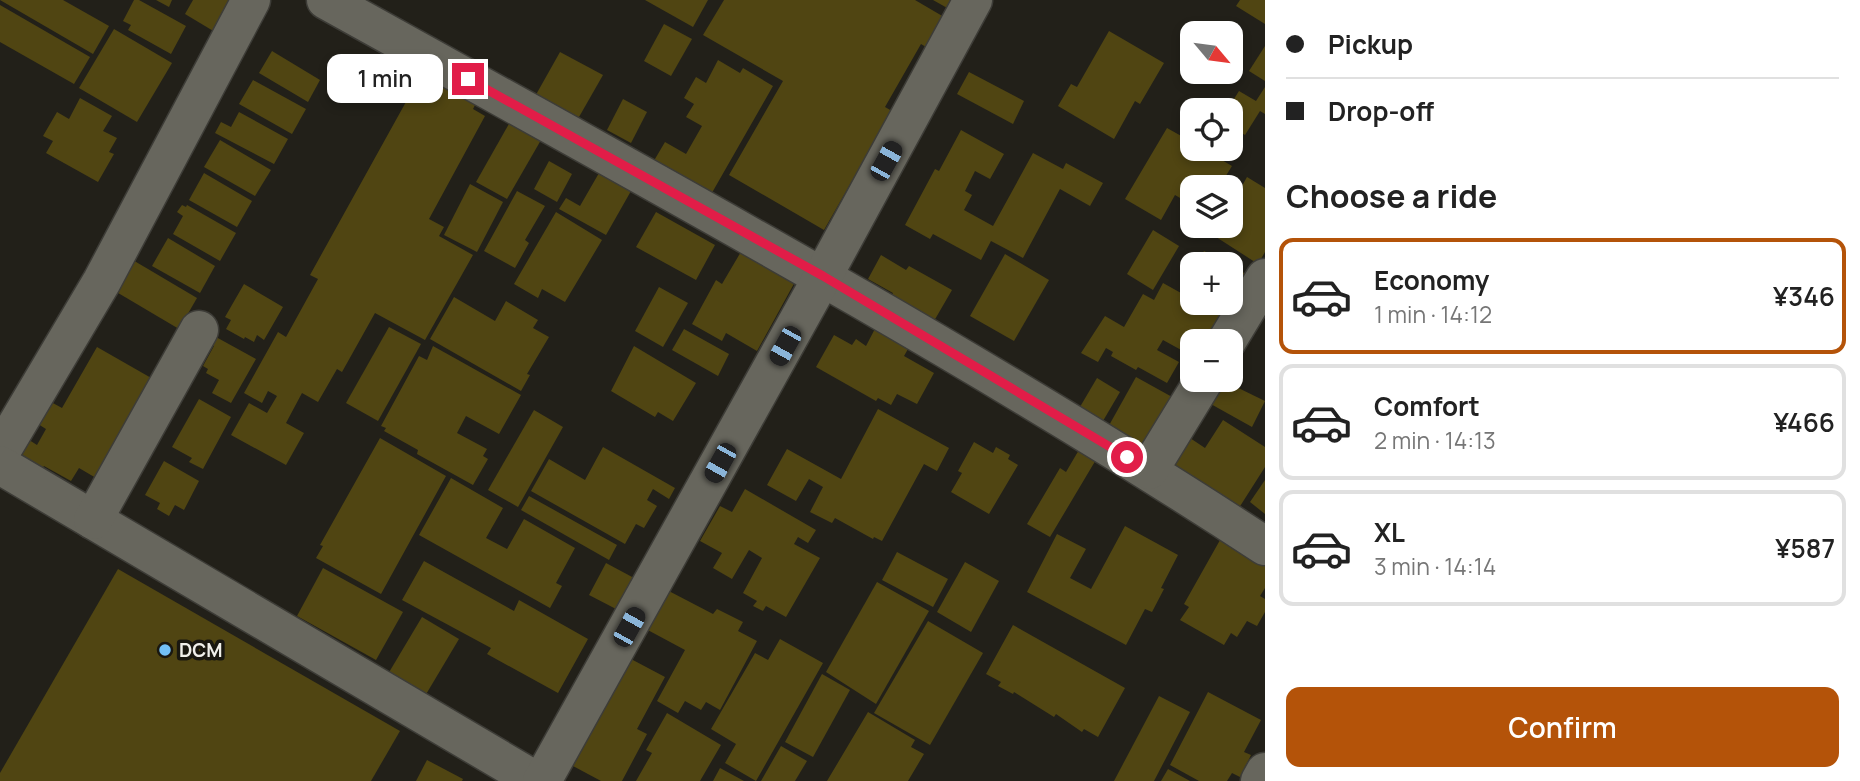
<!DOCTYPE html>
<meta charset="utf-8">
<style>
:root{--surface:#fff;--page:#f6f6f6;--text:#222;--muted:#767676;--line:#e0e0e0;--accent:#b45309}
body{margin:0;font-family:Manrope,sans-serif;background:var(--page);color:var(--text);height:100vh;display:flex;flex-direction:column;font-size:26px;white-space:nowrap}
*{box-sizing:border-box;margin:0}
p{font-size:23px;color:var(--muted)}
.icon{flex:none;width:38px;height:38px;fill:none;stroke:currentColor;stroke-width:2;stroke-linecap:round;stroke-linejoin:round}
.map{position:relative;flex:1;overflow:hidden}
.panel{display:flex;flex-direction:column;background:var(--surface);width:595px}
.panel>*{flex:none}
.hud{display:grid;align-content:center;height:154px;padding:0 21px;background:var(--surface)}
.needle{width:46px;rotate:119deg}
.tools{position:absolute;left:1180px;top:21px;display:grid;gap:14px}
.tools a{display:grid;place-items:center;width:63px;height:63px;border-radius:14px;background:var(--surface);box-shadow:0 4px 10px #0003;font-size:35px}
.end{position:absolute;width:32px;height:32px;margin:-16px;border:9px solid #e11d48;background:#fff;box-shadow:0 0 0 4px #fff}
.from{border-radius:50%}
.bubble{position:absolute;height:49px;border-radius:14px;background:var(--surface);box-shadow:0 4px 10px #0003;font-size:23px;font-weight:600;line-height:49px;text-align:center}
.car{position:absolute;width:21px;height:42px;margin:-21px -10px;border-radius:9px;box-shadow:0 0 5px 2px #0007;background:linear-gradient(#222 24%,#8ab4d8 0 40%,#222 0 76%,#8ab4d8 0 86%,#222 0)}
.hud b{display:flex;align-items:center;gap:24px;height:66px;font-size:26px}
.hud b+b{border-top:2px solid var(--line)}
.hud i{width:18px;height:18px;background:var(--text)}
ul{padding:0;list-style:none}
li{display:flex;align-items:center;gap:21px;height:116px;margin:0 14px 10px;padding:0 7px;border:4px solid var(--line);border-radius:14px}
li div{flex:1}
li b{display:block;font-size:26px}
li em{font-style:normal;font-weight:600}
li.on{border-color:var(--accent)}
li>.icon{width:63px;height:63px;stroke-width:1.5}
h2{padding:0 21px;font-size:32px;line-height:84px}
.cta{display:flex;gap:14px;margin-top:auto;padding:14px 21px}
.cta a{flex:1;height:80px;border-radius:14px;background:var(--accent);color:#fff;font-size:28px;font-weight:600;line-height:80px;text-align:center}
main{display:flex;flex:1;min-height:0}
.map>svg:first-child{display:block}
.building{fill:#504512}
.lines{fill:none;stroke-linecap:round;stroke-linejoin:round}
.minor-casing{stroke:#3d3c37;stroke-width:41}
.minor{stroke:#67665d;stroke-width:38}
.route{stroke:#e11d48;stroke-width:9}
.poi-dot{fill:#73c1f6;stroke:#191710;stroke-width:2.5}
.labels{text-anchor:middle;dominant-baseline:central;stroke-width:7;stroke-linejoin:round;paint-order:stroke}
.poi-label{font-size:19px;font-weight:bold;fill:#f0efea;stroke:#191710;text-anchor:start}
</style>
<main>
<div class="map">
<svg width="1265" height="781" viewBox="0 0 1265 781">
<rect width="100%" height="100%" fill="#222019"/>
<g class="building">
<path d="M0 0H63L109 26 93 54Z"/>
<path d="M134 0H139L186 26 171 54 128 30 131 25 123 21Z"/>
<path d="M156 0H172L169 7Z"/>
<path d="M193 0H232L215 32 185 14Z"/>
<path d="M645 0H708L693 27Z"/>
<path d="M724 0H915L944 17 926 47 921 44 885 107 892 111 824 230 729 175 783 81 703 35Z"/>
<path d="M933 0H954L949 9Z"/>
<path d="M1240 0H1265V24L1236 6Z"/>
<path d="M0 5 90 57 74 84 0 42Z"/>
<path d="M664 24 692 39 671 76 644 61Z"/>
<path d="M114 29 172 63 137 122 79 88Z"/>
<path d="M1109 31 1164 63 1140 104 1135 101 1114 139 1058 106 1071 84 1077 87Z"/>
<path d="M1265 46V81L1249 71Z"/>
<path d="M272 51 320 80 308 102 259 73Z"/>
<path d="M560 52 603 75 575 124 533 100Z"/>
<path d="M718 60 740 73 743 68 773 86 709 198 652 164 665 142 686 154 702 126 686 117 694 104 684 98 696 77 706 83Z"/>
<path d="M969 72 1024 101 1013 124 957 94Z"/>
<path d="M422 73 476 103 473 109 485 116 429 219 444 227 439 236 473 255 425 340 375 313 342 372 337 369 318 402 302 393 286 423 304 433 286 465 231 435 249 403 267 413 277 396 268 391 262 403 244 393 278 332 286 337 318 279 310 275Z"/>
<path d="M253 80 306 109 292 134 239 104Z"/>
<path d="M1265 87V114L1260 111 1245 135 1230 126V110H1227L1239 91 1256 101Z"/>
<path d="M80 98 112 116 103 131 117 138 109 152 114 154 98 182 46 153 53 141 43 136 57 112 69 119Z"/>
<path d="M623 99 647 112 631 143 607 130Z"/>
<path d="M239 112 288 139 274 164 215 133 221 122 231 127Z"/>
<path d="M510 122 541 140 507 199 476 182Z"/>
<path d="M1167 128 1192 142V149H1203L1232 166 1219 187H1192V205L1175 195 1161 220 1125 199Z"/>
<path d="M961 130 1004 154 990 179 975 171 965 191 972 195 964 210 993 226 1033 153 1063 169 1066 163 1103 183 1090 206 1060 189 1023 258 991 241 981 260 933 234 930 239 905 225 935 169 939 171Z"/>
<path d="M220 140 271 170 255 196 204 167Z"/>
<path d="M549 161 572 174 557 202 534 189Z"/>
<path d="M204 173 252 201 237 227 189 200Z"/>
<path d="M599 173 631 191 606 235 559 209 566 198 580 206Z"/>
<path d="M1247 177 1265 188V252L1258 264 1199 226H1230V199L1234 200Z"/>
<path d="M470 184 503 202 477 252 444 235Z"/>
<path d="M517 191 545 206 525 240 529 243 515 268 484 251Z"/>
<path d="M182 205 186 207 187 205 236 233 220 261 173 234 183 216 177 212Z"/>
<path d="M556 212 602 240 565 302 542 289 538 298 514 284Z"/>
<path d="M656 212 715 245 696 280 636 247Z"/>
<path d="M1153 230 1179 246 1153 290 1127 274Z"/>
<path d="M168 238 215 266 200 293 152 266Z"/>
<path d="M742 250 796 280 757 351 726 333 722 341 692 324 716 280 722 284Z"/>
<path d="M1204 251 1229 264H1197Z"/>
<path d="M1005 254 1049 280 1014 341 970 316Z"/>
<path d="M881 255 906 270 909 266 952 290 934 321 891 297 893 293 868 279Z"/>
<path d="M126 256 197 298 179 329 108 287Z"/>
<path d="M1230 265 1253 278 1218 341H1192V349L1186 346 1183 351 1163 340 1157 350 1179 362 1167 383 1138 367 1136 370 1111 356 1113 352 1106 348 1098 362 1081 353 1105 316 1124 327 1143 294 1154 300 1163 283 1181 293 1192 273V303H1230Z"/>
<path d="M244 284 283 307 264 340 257 335 254 342 245 337 244 339 226 329 231 320 225 317Z"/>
<path d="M659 287 688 303 663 347 635 331Z"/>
<path d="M454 297 495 321 506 301 538 320 533 328 549 337 527 374 530 375 521 391 430 339Z"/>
<path d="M878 323 912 342 904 356 934 373 917 404 897 394 891 405 878 398 876 401 816 367 834 335 852 345 856 339 866 346Z"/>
<path d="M389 327 421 344 378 421 346 403Z"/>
<path d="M684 329 729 354 718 376 672 350Z"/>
<path d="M215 332 218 334 216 337 256 359 231 403 212 393 219 380 206 373 208 369 203 366 214 346 209 343Z"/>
<path d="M433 346 521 395 499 434 466 416 457 433 487 449 483 456 488 459 473 485 417 454 418 450 384 431 386 428 381 426 419 356 427 360Z"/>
<path d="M634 346 696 383 673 421 658 412 655 417 611 391Z"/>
<path d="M97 347 153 379 96 478 79 468 71 481 44 466 41 470 16 455 26 438 37 445 46 429 38 424 51 402 62 408Z"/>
<path d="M1136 377 1183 403 1150 453 1107 429Z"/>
<path d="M1097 378 1120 392 1100 426 1077 412Z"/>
<path d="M1222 380 1265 401 1252 427 1209 403Z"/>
<path d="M199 399 231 417 203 469 189 462 192 458 172 447Z"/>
<path d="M878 409 949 448 937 471 924 464 882 541 874 537 873 539 835 518 832 523 810 512 823 487 809 479 796 501 767 485 787 449 841 479Z"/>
<path d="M534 410 563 427 518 507 488 490Z"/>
<path d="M1223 420 1265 447V467L1237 511 1167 466 1187 436 1205 448Z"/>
<path d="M380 438 446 476 381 594 316 558 323 546 320 545Z"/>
<path d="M974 442 993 453 996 447 1010 455 1008 459 1018 465 989 514 951 492 962 473 958 471Z"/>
<path d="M1083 443 1100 453 1050 537 1027 524 1060 468 1066 472Z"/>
<path d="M603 447 675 488 669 499 653 489 647 500 657 506 644 528 636 524 625 544 531 491 549 459 585 480Z"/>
<path d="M164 461 199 481 184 510 175 505 169 516 157 509 160 503 145 495Z"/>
<path d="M451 478 503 508 486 538 507 549 524 519 575 548 556 583 562 586 550 608 419 535Z"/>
<path d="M1265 480V514L1250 502Z"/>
<path d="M745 489 816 530 808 543 798 537 794 544 820 558 786 617 766 606 763 611 753 606 757 601 743 593 762 558 749 550 732 579 713 568 722 553 700 541 720 506 732 512Z"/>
<path d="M529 496 617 545 609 560 521 510Z"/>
<path d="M1125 526 1178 555 1161 588 1164 589 1152 612 1145 609 1126 645 1027 592 1057 534 1086 549 1070 578 1091 589Z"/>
<path d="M1224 533 1265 557V588L1260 596 1265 599V612L1257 626 1247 621 1237 637 1231 633 1224 645 1180 620 1189 607 1184 604Z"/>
<path d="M897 552 948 579 933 607 882 580Z"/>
<path d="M424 561 514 611 519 600 588 639 558 693 487 654 491 648 402 600Z"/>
<path d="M965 562 999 581 971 632 937 612Z"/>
<path d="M606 563 634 578 616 609 589 595Z"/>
<path d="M323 568 403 612 376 660 297 616Z"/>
<path d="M118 569 400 731 371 781H0V773Z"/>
<path d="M877 582 929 611 876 704 826 672Z"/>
<path d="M665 589 713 614 717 609 743 622 738 631 757 641 720 710 706 702 701 710 685 701 678 713 657 701 685 650 644 628Z"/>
<path d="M422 617 459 639 425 696 388 674Z"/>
<path d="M928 621 983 653 930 745 874 713Z"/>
<path d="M1013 625 1125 688 1098 737 1084 729 1082 732 1056 714 1054 717 1014 692 1013 694 998 686 1001 682 986 674Z"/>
<path d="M780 639 823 663 756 781 725 763 736 744 711 729 755 653 768 660Z"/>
<path d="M631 659 665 677 637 729 647 734 622 781H601L573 766Z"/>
<path d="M822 674 850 690 813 757 785 742Z"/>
<path d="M1208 692 1261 720 1244 752 1251 755 1240 777 1232 773 1227 781H1199L1170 765Z"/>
<path d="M1159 696 1190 712 1154 781H1114Z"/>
<path d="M868 712 915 740 911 747 924 754 908 781H827Z"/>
<path d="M667 713 721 745 700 781H636L652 753 646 750Z"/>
<path d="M781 746 807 761 795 781H761Z"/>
<path d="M427 760 463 779 462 781H416Z"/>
<path d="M720 768 744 781H713Z"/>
<path d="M1168 769 1190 781H1161Z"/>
</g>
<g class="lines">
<g class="minor-casing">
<g id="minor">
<path d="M326 0C643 176 962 348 1265 546"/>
<path d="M1227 341 1265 278"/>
<path d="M0 453 102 281 251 0"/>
<path d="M0 465 536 781"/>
<path d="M1149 470 1204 380"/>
<path d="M93 520 199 330"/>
<path d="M542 781 823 276 973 0"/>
<path d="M1260 781 1265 772"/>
</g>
</g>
<use href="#minor" class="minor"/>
</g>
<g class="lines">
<path class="route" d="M468 79 823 276 1127 457"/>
</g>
<circle class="poi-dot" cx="165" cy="650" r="7"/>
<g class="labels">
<g class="poi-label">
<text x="179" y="650">DCM</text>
</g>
</g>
</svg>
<div class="tools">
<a><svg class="needle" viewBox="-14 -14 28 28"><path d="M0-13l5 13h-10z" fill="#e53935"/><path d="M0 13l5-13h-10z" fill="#767676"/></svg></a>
<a><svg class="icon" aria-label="locate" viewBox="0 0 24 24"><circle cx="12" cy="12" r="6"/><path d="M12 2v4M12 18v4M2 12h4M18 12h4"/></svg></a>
<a><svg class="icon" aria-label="layers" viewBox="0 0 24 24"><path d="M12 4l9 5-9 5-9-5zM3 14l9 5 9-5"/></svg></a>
<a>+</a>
<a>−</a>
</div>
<i class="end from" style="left:1127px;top:457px"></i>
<i class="end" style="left:468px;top:79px"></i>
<div class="bubble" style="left:327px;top:54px;width:116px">1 min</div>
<i class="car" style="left:886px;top:161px;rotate:29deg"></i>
<i class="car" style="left:785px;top:346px;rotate:209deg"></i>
<i class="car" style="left:720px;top:463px;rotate:209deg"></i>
<i class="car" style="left:629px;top:627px;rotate:29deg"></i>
</div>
<section class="panel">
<div class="hud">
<b><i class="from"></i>Pickup</b>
<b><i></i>Drop-off</b>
</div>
<h2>Choose a ride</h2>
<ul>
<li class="on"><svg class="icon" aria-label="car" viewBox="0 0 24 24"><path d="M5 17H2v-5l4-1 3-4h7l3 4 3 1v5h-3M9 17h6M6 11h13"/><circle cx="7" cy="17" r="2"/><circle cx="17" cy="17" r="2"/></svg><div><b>Economy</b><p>1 min · 14:12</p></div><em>¥346</em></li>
<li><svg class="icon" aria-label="car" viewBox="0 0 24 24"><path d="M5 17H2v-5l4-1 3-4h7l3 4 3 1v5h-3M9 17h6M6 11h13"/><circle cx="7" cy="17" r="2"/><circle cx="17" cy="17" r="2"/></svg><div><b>Comfort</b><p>2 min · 14:13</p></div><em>¥466</em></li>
<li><svg class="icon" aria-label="car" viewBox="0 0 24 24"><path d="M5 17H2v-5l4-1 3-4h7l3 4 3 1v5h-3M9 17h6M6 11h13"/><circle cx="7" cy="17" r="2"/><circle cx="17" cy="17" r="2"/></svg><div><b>XL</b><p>3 min · 14:14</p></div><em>¥587</em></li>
</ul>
<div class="cta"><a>Confirm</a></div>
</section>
</main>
